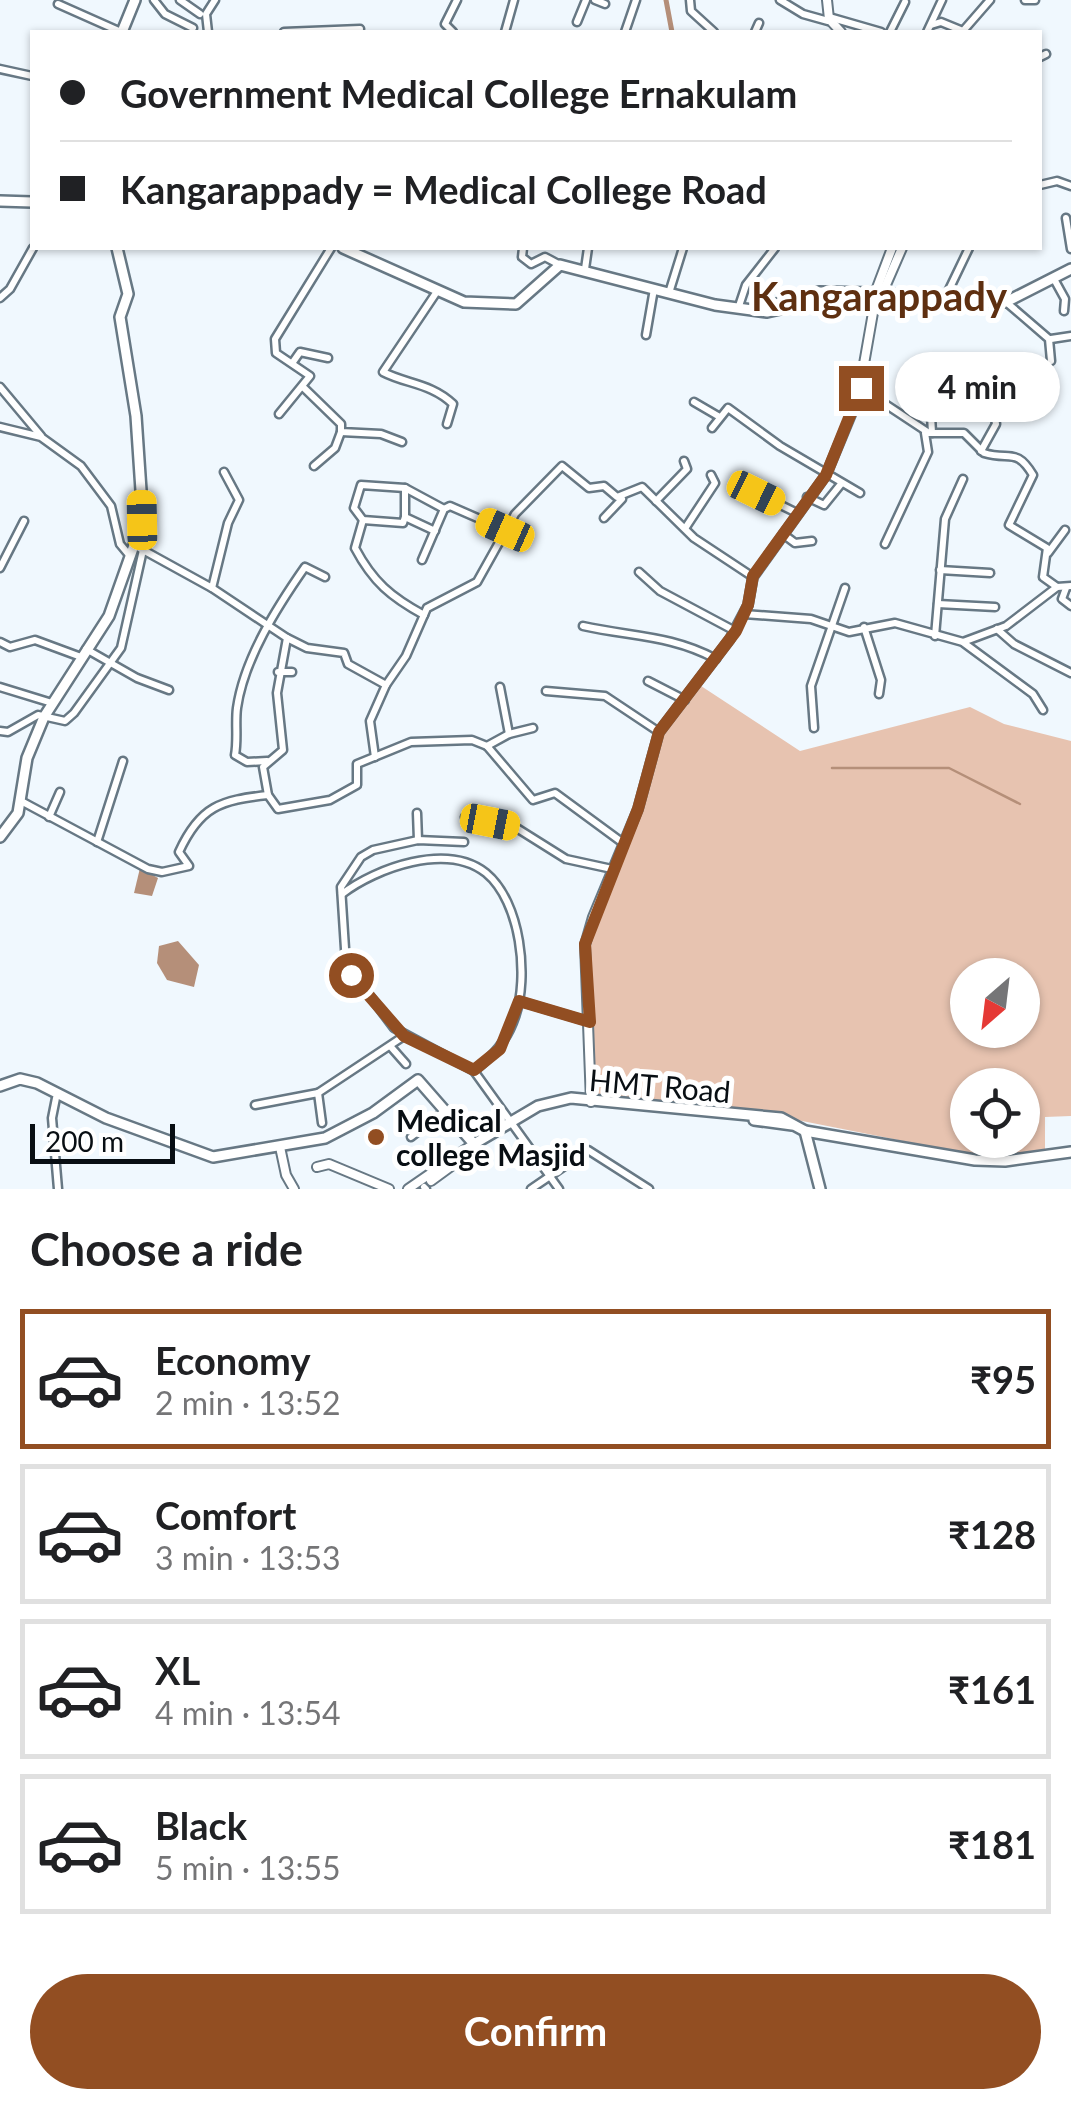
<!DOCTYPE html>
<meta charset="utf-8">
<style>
:root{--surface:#fff;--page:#f6f6f6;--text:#202124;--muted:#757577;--line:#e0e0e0;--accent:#924e22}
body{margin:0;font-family:Lato,sans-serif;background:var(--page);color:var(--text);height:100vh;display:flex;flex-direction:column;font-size:38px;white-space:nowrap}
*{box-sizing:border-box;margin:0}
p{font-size:32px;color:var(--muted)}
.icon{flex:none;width:55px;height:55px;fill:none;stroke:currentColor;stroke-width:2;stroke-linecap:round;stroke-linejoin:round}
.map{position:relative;height:1189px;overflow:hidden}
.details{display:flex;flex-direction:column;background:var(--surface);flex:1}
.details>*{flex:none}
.banner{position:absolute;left:30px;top:30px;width:1012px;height:220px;border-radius:0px;box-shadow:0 2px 8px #0004;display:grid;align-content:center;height:220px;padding:0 30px;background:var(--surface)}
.needle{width:65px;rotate:208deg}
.fabs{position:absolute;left:950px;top:958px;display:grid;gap:20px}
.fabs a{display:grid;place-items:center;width:90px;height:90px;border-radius:50%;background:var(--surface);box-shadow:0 2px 8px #0004;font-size:50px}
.scale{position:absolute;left:30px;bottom:25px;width:145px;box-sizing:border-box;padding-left:10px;border:5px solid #080e13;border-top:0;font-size:28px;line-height:35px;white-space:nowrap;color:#080e13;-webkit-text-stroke:8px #fff;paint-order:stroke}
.end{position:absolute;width:45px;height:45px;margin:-22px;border:12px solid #924e22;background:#fff;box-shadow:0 0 0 5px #fff}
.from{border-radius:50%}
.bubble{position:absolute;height:70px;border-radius:35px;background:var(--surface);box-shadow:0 2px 8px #0004;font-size:32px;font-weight:700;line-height:70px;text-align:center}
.car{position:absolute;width:30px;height:60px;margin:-30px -15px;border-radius:12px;box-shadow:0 0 8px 2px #0007;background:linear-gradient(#f5c518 24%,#345 0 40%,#f5c518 0 76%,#345 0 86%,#f5c518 0)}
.banner b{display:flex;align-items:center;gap:35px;height:95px;font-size:38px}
.banner b+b{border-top:2px solid var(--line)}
.banner i{width:25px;height:25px;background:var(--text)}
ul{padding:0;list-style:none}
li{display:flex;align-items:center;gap:30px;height:140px;margin:0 20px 15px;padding:0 10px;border:5px solid var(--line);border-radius:0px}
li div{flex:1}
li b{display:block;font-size:38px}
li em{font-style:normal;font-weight:700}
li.selected{border-color:var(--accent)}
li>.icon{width:90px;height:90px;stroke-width:1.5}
h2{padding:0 30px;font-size:45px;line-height:120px}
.action{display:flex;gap:20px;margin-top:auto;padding:20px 30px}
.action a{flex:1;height:115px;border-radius:60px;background:var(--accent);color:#fff;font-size:40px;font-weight:700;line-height:115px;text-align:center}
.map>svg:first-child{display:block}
.green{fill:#e7c3b0;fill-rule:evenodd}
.water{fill:#b58f79}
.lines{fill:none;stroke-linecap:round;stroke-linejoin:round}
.stream{stroke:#b58f79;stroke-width:2.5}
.canal{stroke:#b58f79;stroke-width:5}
.minor-casing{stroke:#677884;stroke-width:11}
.tertiary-casing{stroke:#677884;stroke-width:12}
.secondary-casing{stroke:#677884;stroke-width:14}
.minor{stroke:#fff;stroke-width:6}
.tertiary{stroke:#fff;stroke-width:8}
.secondary{stroke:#fff;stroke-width:9}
.route{stroke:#924e22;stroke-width:12}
.poi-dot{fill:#924e22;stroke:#fff;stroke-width:4}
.labels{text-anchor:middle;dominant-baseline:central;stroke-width:10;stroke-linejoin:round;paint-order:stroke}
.street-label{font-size:30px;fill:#080e13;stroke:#fff}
.poi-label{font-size:30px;font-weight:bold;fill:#080e13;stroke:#fff;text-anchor:start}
.district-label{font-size:40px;font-weight:bold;fill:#5e2f10;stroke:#fff}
</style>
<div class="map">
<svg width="1071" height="1189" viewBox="0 0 1071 1189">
<rect width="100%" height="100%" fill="#f0f8fe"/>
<path class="green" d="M698 684 800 751 970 707 1004 724 1071 741V1116L1045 1117V1154L989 1158 782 1117 595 1096 589 945 641 811 661 733ZM968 975H1022V1030H968ZM968 1085H1022V1140H968Z"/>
<g class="water">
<path d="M140 868 158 878 152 896 134 893Z"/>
<path d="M178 941 199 965 194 987 167 980 157 963 159 946Z"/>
</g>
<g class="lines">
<path class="stream" d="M832 768H949L1020 804"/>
<path class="canal" d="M666 0 672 32"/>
<g class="minor-casing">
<g id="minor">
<path d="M154 0 165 14 193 28"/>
<path d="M180 0 200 14"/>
<path d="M595 0 605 4"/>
<path d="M690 0 691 11 714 32"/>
<path d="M780 0 803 14 828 21"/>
<path d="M1025 0H1035"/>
<path d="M58 4 121 32"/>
<path d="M829 17 881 32"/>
<path d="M577 22 586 0"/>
<path d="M931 25 941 22 963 31 990 0"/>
<path d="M208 32 206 14 215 0"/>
<path d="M284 32 360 29"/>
<path d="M453 32 445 24 457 0"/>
<path d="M505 32 514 0"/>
<path d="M625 32 636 0"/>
<path d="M755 32 759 23"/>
<path d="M890 32 905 2"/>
<path d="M927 32 942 0"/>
<path d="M1040 57 1046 54"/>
<path d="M0 69 32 76"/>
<path d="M1040 185 1057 181 1071 186"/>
<path d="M1066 218 1071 249"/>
<path d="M523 248 522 257 531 264 545 257 560 265"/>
<path d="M585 269 588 248"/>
<path d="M1054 279 1065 299 1064 311"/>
<path d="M438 290 383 372C406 384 431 383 453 404L447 424"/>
<path d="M669 293 683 248"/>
<path d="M0 298 10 289 33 248"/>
<path d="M945 298 969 248"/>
<path d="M1006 302 1049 339 1051 361"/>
<path d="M739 306 746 285 775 248"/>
<path d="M646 335 654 289"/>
<path d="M1051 339 1071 336"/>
<path d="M293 362 300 352 328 358"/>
<path d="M0 387 41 436"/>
<path d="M303 387 341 424V432L381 434 402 442"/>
<path d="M861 388 929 433H964L984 453C1010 461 1016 447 1033 475L1009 525 1047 548 1043 577 1057 587"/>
<path d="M694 402 718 416"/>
<path d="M279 414 310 376 276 353 275 339 331 248"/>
<path d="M0 427 41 437 81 466 111 506 120 544 130 556"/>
<path d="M712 428 728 408 780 446 860 493"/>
<path d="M932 433 928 362 986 364 996 424 981 451"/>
<path d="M314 466 335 448 341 432"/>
<path d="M405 488V517L435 531"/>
<path d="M748 497 756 493 797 513"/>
<path d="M807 497 824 505 841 484"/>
<path d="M656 501 687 469 684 461"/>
<path d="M405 517 403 523 363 520 354 508 361 485 405 488 444 509"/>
<path d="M604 518 622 499"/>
<path d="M363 520 355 548C373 582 391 597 424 615"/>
<path d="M686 527 715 483 711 475"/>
<path d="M783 534 795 543 812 541"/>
<path d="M885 544 928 452 925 433"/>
<path d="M134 545 212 588 287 638 277 693 283 750 263 767 268 795 278 809 330 800 357 785V764L411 742 472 740 487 746 533 800 555 793 623 843"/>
<path d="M1048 553 1065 530"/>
<path d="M422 560 444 509 450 506 505 530"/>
<path d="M0 568 24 521"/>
<path d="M940 570 990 573"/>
<path d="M639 572 660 591 735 631"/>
<path d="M212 588 228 523 239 500 224 472"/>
<path d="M1066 588 1062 599 1071 606"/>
<path d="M938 604 995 607"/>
<path d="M744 614 811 619 849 632 895 623 963 642 1006 626 1057 587 1071 586"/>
<path d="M583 626C633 637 671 635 716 659"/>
<path d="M864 627 881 680 879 694"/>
<path d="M997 629 1014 644 1071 673"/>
<path d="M935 636 945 519 963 479"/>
<path d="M287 638 307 648 344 653 348 664 386 685 406 656 427 608 477 582 515 514 562 466 589 488 604 486 617 497 642 487 694 538 753 577"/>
<path d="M0 642 10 647 35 640 81 657"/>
<path d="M964 643 1033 694 1043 710"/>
<path d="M86 649 137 678 169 690"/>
<path d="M278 672H292"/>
<path d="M648 681 685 700"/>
<path d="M0 687 52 703"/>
<path d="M500 687 509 734"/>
<path d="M546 691 605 696 659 732"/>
<path d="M814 728 811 686 845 588"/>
<path d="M0 731 8 732 38 715 65 721 74 713 121 648 143 550"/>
<path d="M487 746 509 734 533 728"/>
<path d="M375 757 370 721 386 685"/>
<path d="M267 761 247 762 235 755C238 739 235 723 237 708 244 659 277 607 305 567L325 577"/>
<path d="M21 801 148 869 162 872 189 866 179 852C200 806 221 800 268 795"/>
<path d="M417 813 418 840"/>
<path d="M49 817 60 792"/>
<path d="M465 817 515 827 566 859 612 869"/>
<path d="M97 842 123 761"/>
<path d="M464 842 418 840 373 850 361 857 341 887 346 964 394 1028 474 1071 559 1189"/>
<path d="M342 894C376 868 447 842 486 873 521 902 529 977 515 1017 507 1041 493 1056 474 1071"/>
<path d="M519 1001 590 1022"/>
<path d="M391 1047 406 1064"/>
<path d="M318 1093 404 1036"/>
<path d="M56 1098 52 1118 58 1189"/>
<path d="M255 1105 318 1093 322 1123"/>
<path d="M411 1137 443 1112"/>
<path d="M424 1187 426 1189"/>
<path d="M531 1189 588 1150 649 1189"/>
</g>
</g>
<g class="tertiary-casing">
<g id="tertiary">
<path d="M827 0 829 19 841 32"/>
<path d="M875 293 892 248"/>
<path d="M882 294 902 248"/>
<path d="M591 1102 585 945 593 917 638 809 659 732 730 639 748 605 753 577 826 475 858 398 874 307"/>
<path d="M280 1147 286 1175 294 1189"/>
<path d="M317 1167 329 1164 389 1189"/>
<path d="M431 1181 472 1151"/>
<path d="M408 1189 469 1147 477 1148"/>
</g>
</g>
<g class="secondary-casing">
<g id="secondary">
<path d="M122 32 135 0"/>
<path d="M0 201 32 202"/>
<path d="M343 248 464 302 516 304 560 265 715 305 767 312 821 300 874 298"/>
<path d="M882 294 927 296 933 301"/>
<path d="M882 300 928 304 945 298 1006 302 1071 269"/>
<path d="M759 309 819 292 875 293"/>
<path d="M0 837 18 813 27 758 44 717 109 616 143 520 136 416 120 317 128 294 117 248"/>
<path d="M0 1086 20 1079 37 1083 106 1118 213 1157 325 1138 373 1113 418 1080 474 1144 538 1106 571 1098 781 1118 805 1131 975 1160 1005 1161 1071 1152"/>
<path d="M754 1120 792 1125"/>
<path d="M805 1131 820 1189"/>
</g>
</g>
<use href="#minor" class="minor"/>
<use href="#tertiary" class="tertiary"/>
<use href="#secondary" class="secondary"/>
</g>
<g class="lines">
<path class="route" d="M351 975 404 1036 474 1070 500 1049 519 1001 590 1022 585 944 638 809 659 732 736 631 748 605 753 576 826 475 861 388"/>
</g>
<circle class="poi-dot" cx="376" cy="1137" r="10"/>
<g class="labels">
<g class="street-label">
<text transform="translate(660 1085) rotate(5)">HMT Road</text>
</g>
<g class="poi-label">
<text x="396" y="1120">Medical<tspan x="396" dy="34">college Masjid</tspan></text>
</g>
<g class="district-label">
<text x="879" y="296">Kangarappady</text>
</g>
</g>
</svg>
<div class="fabs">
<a><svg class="needle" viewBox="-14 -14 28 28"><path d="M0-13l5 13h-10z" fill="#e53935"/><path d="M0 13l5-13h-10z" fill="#757577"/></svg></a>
<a><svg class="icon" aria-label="locate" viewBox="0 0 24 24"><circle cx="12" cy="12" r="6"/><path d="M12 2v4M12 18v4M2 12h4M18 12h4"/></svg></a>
</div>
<div class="scale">200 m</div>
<i class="end from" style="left:351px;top:975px"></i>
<i class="end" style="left:861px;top:388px"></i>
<div class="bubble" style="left:895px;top:352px;width:165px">4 min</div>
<i class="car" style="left:756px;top:493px;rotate:116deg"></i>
<i class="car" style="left:142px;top:520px;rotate:359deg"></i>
<i class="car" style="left:505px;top:530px;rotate:294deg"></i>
<i class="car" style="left:490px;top:822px;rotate:101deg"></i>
<div class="banner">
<b><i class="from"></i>Government Medical College Ernakulam</b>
<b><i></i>Kangarappady = Medical College Road</b>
</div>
</div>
<section class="details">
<h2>Choose a ride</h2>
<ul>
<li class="selected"><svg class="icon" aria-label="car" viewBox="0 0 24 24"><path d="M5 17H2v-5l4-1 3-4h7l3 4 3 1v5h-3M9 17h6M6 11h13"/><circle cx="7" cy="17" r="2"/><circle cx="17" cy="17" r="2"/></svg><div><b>Economy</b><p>2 min · 13:52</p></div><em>₹95</em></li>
<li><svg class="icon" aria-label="car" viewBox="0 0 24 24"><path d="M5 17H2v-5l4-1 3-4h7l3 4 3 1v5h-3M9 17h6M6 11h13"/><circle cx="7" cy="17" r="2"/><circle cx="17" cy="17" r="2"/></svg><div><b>Comfort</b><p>3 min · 13:53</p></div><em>₹128</em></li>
<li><svg class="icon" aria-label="car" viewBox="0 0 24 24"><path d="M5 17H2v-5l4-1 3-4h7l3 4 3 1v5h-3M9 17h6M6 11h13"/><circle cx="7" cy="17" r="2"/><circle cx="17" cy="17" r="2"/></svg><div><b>XL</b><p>4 min · 13:54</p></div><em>₹161</em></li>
<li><svg class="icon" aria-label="car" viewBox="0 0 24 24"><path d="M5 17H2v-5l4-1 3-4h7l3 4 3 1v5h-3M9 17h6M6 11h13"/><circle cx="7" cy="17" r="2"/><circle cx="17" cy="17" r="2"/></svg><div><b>Black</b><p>5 min · 13:55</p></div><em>₹181</em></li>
</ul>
<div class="action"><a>Confirm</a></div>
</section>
